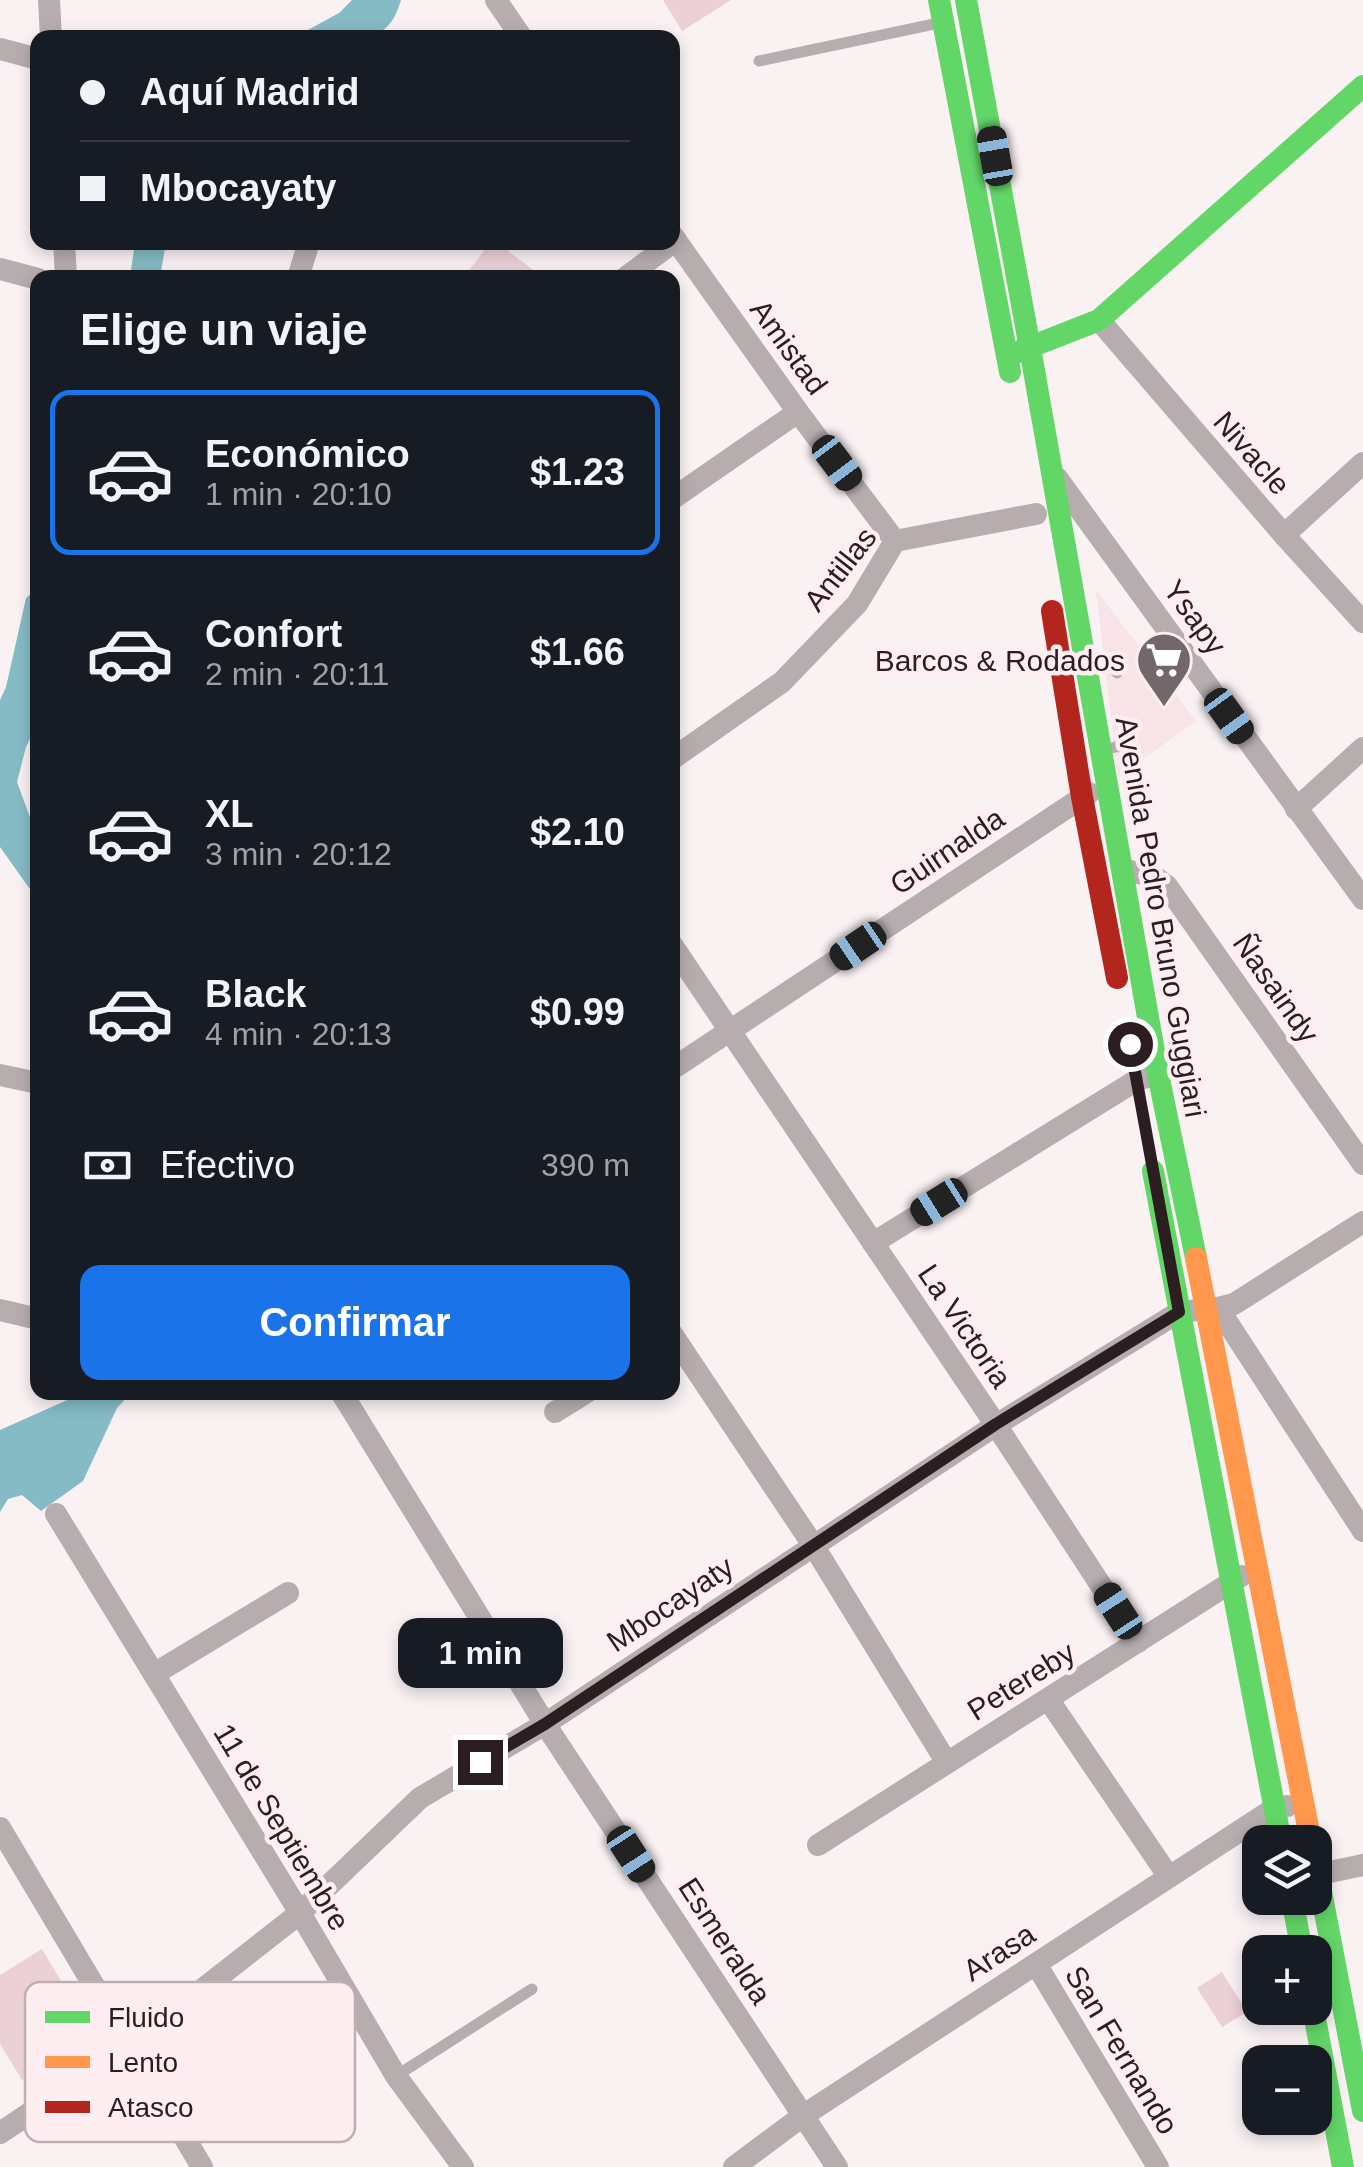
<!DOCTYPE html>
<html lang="es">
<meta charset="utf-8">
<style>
:root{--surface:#171b24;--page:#20242c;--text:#f1f3f6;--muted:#9ea1a6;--line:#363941;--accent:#1a73e8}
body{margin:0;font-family:Arial,sans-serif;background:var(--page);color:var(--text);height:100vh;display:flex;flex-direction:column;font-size:38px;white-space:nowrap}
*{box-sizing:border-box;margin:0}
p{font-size:32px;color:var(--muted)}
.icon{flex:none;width:55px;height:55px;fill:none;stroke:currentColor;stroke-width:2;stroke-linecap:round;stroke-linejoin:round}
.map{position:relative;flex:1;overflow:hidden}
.drawer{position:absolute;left:30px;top:270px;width:650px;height:1130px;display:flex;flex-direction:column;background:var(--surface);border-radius:20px;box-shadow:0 5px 15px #0003}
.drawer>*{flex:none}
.top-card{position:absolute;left:30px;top:30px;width:650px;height:220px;border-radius:20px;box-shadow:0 5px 15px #0003;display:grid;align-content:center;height:220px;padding:0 50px;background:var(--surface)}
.tools{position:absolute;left:1242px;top:1825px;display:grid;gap:20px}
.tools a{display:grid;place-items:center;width:90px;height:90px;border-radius:20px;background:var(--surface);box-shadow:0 5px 15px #0003;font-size:50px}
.end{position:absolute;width:45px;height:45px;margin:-22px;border:12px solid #2b1d20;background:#fff;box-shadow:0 0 0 5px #fff}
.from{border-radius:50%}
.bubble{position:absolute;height:70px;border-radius:20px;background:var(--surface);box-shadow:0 5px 15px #0003;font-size:32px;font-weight:700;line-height:70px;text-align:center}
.car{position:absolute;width:30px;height:60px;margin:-30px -15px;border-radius:12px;box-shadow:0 0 8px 2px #0007;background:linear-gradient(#222 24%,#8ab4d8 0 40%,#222 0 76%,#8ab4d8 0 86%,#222 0)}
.top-card b{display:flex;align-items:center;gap:35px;height:95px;font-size:38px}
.top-card b+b{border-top:2px solid var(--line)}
.top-card i{width:25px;height:25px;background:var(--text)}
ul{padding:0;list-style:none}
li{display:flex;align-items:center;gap:30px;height:165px;margin:0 20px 15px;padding:0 30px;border:5px solid transparent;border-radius:20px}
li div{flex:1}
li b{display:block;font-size:38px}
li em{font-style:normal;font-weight:700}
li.active{border-color:var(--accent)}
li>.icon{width:90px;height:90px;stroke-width:1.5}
h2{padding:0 50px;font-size:45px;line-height:120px}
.pay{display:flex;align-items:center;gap:25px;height:110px;padding:0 50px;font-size:38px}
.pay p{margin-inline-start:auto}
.primary-button{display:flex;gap:20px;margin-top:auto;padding:20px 50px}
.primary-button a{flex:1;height:115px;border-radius:20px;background:var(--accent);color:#fff;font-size:40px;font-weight:700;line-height:115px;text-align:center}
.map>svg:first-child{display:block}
.built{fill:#f8e4e8}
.green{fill:#ebd0d6}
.water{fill:#85bbc5}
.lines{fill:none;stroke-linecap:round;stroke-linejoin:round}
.lane{stroke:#b7adaf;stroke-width:11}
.street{stroke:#b7adaf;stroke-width:22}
.fast{stroke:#63d668;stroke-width:22}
.slow{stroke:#ff974d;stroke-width:22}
.jam{stroke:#b3261e;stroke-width:22}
.route{stroke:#2b1d20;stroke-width:12}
.labels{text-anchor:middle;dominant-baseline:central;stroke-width:9;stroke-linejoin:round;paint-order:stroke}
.street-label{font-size:30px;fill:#2b1d20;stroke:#feedf1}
.poi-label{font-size:30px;fill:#2b1d20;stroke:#feedf1;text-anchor:end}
.key{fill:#feedf1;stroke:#bfafb2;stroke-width:2.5}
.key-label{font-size:28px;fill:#2b1d20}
</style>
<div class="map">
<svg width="1363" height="2167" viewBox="0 0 1363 2167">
<rect width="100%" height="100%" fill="#faf1f3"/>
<path class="built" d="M1096 590 1196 721 1118 777Z"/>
<g class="green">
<path d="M663 0H731L682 31Z"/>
<path d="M490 243H497L543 277H481L470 269Z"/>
<path d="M42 1949 94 2036 22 2080 0 2044V1975Z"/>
<path d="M1222 1972 1247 2012 1222 2027 1197 1988Z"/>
</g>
<g class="water">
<path d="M352 0H401C395 19 389 30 370 37H295L339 13Z"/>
<path d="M135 243H166L160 277H130Z"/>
<path d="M37 589V725L26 747 17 782 37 836V899L0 847V700L6 687 26 598Z"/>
<path d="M83 1393H131L117 1408 83 1481 41 1511 22 1495 8 1499 0 1512V1430Z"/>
</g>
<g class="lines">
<g class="lane">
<path d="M759 61 939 23"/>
<path d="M1091 660C1103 658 1110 665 1117 673"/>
<path d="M1105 750 1119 746 1124 741"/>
<path d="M396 2076 532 1989"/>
</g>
<g class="street">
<path d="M49 0 51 38"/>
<path d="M496 0 522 38"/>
<path d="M0 49 38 59"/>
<path d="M672 235 798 412 895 541"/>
<path d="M64 242 66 278"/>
<path d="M0 269 38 279"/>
<path d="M298 278 309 242"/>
<path d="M625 278 676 240"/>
<path d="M1099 320 1284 535 1363 622"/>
<path d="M1057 478 1363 899"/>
<path d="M672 499 798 412"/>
<path d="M1284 535 1363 463"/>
<path d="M672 759 782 682 857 604 895 541 1036 514"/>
<path d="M1296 809 1363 748"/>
<path d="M1122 869 1155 877 1167 886 1363 1164"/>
<path d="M672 945 996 1425 1138 1642"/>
<path d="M672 1069 1089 793"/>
<path d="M0 1075 38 1083"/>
<path d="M873 1243 1137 1080 1158 1074"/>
<path d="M1218 1308 1363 1531"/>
<path d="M0 1310 38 1319"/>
<path d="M672 1334 813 1545 947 1763"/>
<path d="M341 1392 545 1724 837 2167"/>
<path d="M555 1412 587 1392"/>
<path d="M56 1514 300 1913 396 2076 463 2167"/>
<path d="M154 1674 288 1593"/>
<path d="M1048 1699 1169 1877"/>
<path d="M0 1828 202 2167"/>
<path d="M818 1845 1241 1576"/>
<path d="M1315 1875 1363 1865"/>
<path d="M1036 1964 1158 2167"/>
<path d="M0 2133 130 2046 300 1913 420 1798 545 1724 996 1425 1179 1312 1218 1308 1234 1304 1363 1222"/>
<path d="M734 2167 804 2115 1275 1808 1287 1806"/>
</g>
<g class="fast">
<path d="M939 0 1010 372"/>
<path d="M966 0 1030 348 1158 1074 1196 1258"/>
<path d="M1010 355 1099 320 1363 86"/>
<path d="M1153 1171 1281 1842"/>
<path d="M1315 1860 1363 2111"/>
<path d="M1292 1898 1302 1952"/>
<path d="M1313 2008 1343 2167"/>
</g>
<path class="slow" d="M1196 1258 1311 1842"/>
<path class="jam" d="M1052 611 1082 797 1117 978"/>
</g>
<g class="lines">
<path class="route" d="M480 1762 545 1724 996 1424 1179 1312 1130 1044"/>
</g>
<defs>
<g id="supermarket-pin" transform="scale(2.875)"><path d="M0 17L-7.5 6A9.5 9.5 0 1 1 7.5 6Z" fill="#73676a" stroke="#feedf1"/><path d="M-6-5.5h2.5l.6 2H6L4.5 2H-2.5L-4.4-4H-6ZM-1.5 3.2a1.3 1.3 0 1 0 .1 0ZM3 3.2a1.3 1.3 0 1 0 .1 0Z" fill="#fff"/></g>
</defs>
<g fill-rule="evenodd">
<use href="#supermarket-pin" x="1164" y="660"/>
</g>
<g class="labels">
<g class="street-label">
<text transform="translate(789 347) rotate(54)">Amistad</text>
<text transform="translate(1252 453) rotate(49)">Nivacle</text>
<text transform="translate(840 569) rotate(-52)">Antillas</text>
<text transform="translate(1195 617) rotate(54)">Ysapy</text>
<text transform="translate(947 851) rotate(-34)">Guirnalda</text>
<text transform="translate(1161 917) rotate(80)">Avenida Pedro Bruno Guggiari</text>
<text transform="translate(1276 988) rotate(55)">Ñasaindy</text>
<text transform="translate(965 1326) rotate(56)">La Victoria</text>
<text transform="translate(670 1604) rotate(-34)">Mbocayaty</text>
<text transform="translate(1021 1681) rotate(-32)">Petereby</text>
<text transform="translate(282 1827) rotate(59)">11 de Septiembre</text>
<text transform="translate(725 1941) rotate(57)">Esmeralda</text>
<text transform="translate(999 1952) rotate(-33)">Arasa</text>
<text transform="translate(1122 2050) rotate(59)">San Fernando</text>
</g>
<g class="poi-label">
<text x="1125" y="660">Barcos &amp; Rodados</text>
</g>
</g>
<rect x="25" y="1982" width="330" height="160" rx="15" class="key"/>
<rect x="45" y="2011" width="45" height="12" fill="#63d668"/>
<rect x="45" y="2056" width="45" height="12" fill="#ff974d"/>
<rect x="45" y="2101" width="45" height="12" fill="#b3261e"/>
<g class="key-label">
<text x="108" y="2027">Fluido</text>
<text x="108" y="2072">Lento</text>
<text x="108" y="2117">Atasco</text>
</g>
</svg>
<div class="tools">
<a><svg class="icon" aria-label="layers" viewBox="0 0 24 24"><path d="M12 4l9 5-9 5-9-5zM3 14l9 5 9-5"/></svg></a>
<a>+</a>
<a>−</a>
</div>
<i class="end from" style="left:1130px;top:1044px"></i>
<i class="end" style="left:480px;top:1762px"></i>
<div class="bubble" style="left:398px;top:1618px;width:165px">1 min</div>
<i class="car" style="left:995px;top:156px;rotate:350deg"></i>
<i class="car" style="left:837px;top:463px;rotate:143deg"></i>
<i class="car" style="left:1229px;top:716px;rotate:144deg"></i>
<i class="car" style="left:858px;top:946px;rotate:236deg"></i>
<i class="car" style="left:939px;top:1202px;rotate:238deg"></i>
<i class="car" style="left:1118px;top:1611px;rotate:327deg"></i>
<i class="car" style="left:631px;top:1854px;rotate:147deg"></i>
<div class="top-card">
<b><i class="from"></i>Aquí Madrid</b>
<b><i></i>Mbocayaty</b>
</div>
<section class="drawer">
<h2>Elige un viaje</h2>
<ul>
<li class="active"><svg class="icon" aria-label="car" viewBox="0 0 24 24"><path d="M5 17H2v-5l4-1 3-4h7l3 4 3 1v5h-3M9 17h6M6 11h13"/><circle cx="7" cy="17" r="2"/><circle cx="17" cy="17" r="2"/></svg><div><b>Económico</b><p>1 min · 20:10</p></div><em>$1.23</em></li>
<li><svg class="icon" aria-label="car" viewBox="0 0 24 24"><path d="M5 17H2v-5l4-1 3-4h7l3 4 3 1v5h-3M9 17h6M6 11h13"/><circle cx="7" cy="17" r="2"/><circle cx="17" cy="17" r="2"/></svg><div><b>Confort</b><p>2 min · 20:11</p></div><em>$1.66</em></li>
<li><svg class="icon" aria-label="car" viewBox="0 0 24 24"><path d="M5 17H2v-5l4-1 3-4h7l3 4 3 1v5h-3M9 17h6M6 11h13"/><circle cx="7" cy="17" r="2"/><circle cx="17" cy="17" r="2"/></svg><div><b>XL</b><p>3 min · 20:12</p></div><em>$2.10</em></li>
<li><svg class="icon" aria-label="car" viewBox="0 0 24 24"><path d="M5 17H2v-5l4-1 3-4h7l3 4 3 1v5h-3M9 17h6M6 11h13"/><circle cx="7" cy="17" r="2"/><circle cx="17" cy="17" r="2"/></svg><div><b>Black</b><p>4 min · 20:13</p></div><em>$0.99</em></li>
</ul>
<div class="pay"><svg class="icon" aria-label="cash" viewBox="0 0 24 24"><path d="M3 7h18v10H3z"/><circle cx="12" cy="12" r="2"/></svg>Efectivo<p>390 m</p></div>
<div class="primary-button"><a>Confirmar</a></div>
</section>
</div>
